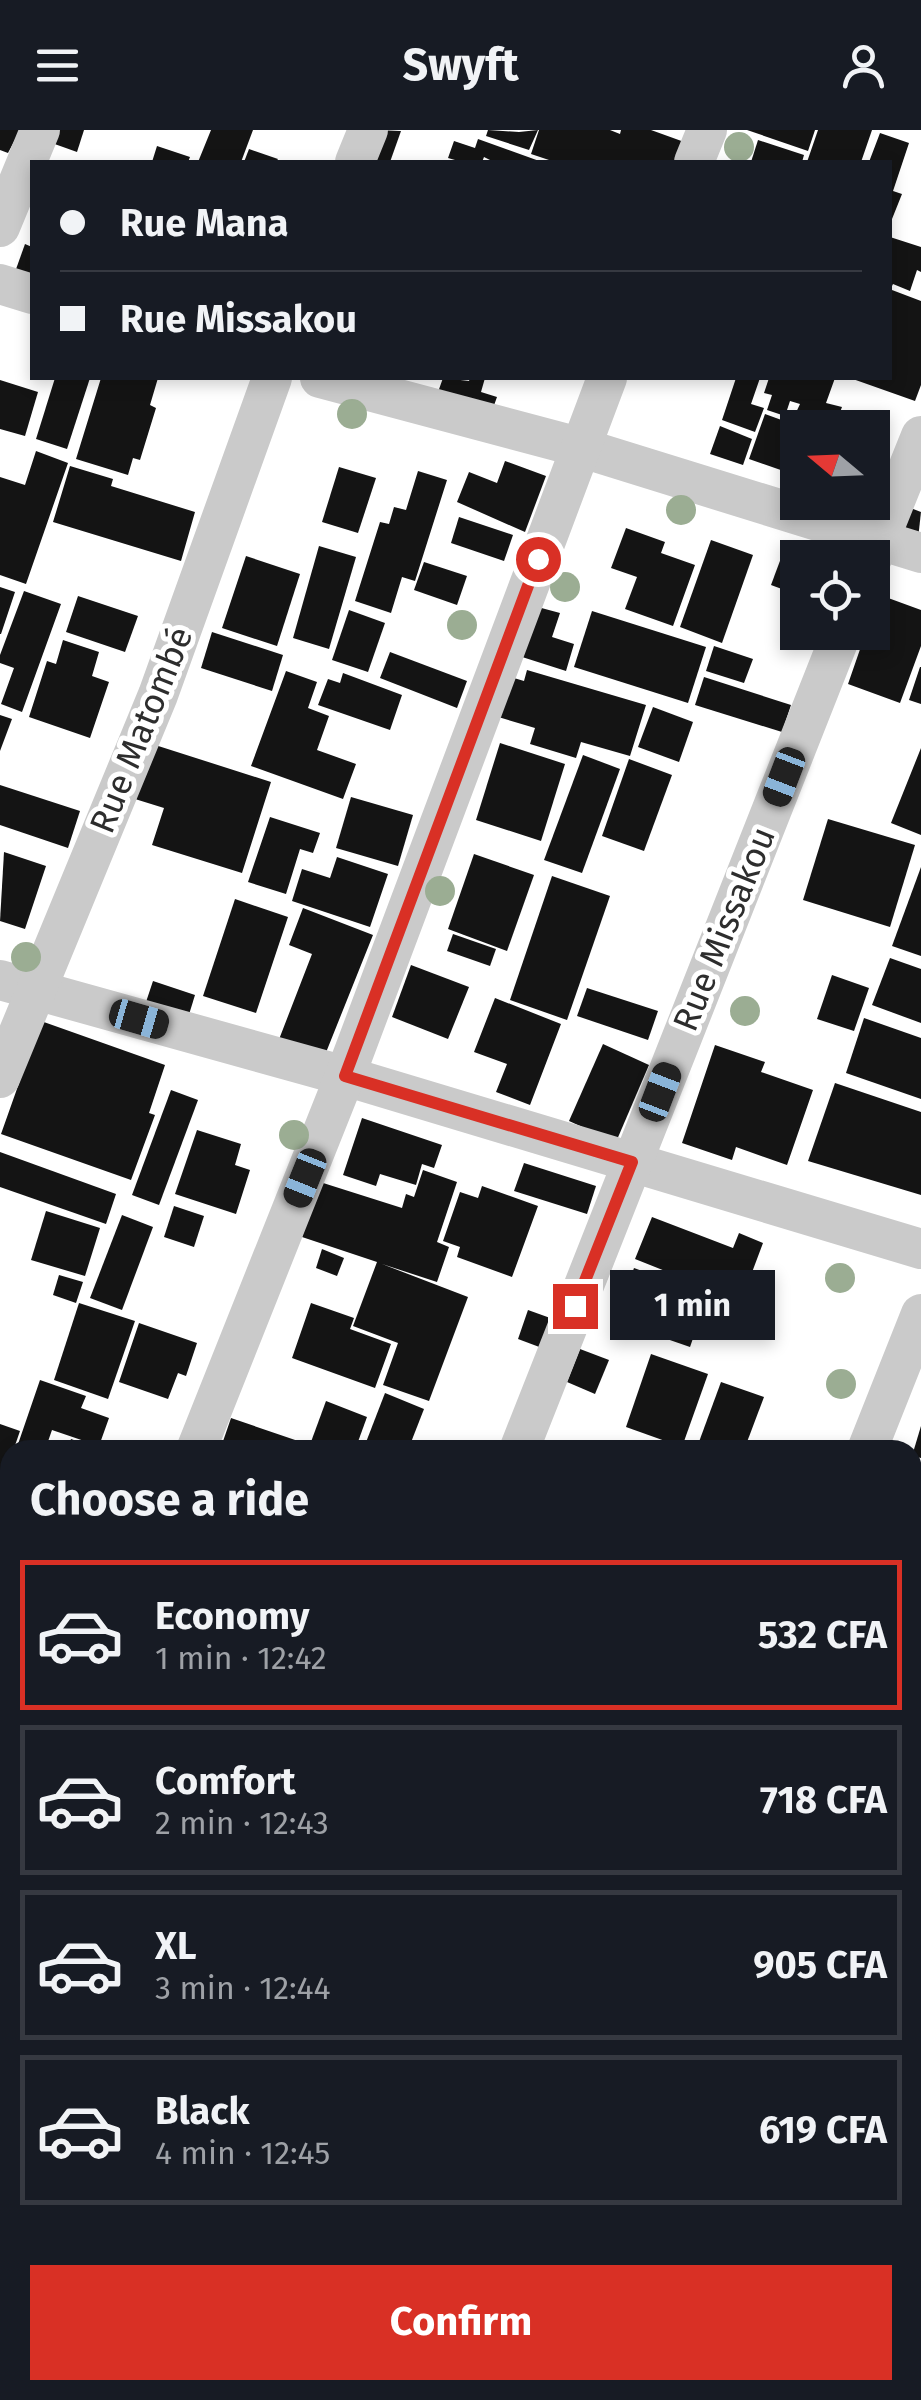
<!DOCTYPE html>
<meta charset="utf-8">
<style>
:root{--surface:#171b24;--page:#20242c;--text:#f1f3f6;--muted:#9ea1a6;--line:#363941;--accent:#d93025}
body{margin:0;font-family:"Fira Sans",sans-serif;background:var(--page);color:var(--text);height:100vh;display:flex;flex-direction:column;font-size:38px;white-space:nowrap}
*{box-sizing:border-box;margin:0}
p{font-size:32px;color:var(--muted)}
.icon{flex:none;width:55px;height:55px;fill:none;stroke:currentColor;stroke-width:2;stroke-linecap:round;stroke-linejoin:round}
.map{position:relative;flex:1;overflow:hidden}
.sheet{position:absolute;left:0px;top:1310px;width:922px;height:960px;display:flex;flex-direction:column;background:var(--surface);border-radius:30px 30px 0 0;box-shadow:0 5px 15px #0003}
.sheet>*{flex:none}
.top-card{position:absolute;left:30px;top:30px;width:862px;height:220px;border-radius:0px;box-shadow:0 5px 15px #0003;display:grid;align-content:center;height:220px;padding:0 30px;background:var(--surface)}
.needle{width:65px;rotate:289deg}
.tools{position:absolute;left:780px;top:280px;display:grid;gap:20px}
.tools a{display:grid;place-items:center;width:110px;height:110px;border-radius:0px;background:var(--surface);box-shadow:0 5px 15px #0003;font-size:50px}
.end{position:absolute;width:45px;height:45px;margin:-22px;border:12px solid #d93025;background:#fff;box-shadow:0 0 0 5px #fff}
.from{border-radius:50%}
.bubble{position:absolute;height:70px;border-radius:0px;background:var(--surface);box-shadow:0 5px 15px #0003;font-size:32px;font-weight:700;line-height:70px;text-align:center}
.car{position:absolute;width:30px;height:60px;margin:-30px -15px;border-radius:12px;box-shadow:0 0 8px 2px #0007;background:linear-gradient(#222 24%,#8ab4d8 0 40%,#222 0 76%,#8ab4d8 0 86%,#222 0)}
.top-card b{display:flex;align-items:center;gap:35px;height:95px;font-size:38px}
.top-card b+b{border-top:2px solid var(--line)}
.top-card i{width:25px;height:25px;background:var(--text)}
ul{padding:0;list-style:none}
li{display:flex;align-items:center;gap:30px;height:150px;margin:0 20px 15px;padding:0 10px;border:5px solid var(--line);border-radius:0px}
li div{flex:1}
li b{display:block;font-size:38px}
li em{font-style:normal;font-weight:700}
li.selected{border-color:var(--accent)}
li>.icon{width:90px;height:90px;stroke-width:1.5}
h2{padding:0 30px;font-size:45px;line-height:120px}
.action{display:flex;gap:20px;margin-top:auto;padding:20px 30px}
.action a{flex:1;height:115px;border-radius:0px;background:var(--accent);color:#fff;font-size:40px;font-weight:700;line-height:115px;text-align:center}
header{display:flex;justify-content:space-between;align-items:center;height:130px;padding:0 30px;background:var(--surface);font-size:45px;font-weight:700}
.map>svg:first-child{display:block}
.building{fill:#141414}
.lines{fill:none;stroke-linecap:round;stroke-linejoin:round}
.street{stroke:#cacaca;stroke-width:40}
.primary{stroke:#a5a5a5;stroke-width:55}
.tree{fill:#9bad93}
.route{stroke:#d93025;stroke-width:12}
.labels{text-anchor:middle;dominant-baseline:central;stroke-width:10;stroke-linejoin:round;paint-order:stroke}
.street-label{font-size:35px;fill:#2d2d2d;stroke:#fff}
</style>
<header><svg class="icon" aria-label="menu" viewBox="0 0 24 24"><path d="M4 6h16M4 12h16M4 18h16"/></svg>Swyft<svg class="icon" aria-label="person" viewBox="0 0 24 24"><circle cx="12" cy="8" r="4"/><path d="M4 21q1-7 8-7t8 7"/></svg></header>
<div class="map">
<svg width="921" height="2270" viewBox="0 0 921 2270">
<rect width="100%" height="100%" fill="#fff"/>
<g class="building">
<path d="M0 0H20L8 23 0 20Z"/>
<path d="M54 0H84L77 22 49 12Z"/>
<path d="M211 0H253L241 32H198Z"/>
<path d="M376 0 401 1 390 32H365Z"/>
<path d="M488 0 519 2 538 0 529 20 486 6Z"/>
<path d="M539 0H610L620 4 621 0H651L687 13 680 32H555L531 24Z"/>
<path d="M747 0H815L808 21Z"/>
<path d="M818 0H872L861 32H807Z"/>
<path d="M880 3 909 13 893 61 902 64 890 94V32H869Z"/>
<path d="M478 9 542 32H494L484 27 482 32H462L448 28 454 11 475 18Z"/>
<path d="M758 10 804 25 802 32H751Z"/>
<path d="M157 16 190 27 188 32H152Z"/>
<path d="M249 19 278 29 276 32H244Z"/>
<path d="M890 107 921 117V142L917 140 910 161 893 154 890 160Z"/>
<path d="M25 114 32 117V148L15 142Z"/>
<path d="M892 160 921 171V255L915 271 850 248H890Z"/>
<path d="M55 248H90L67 319 36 309Z"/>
<path d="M101 248H158L150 275 156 278 140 330 133 328 128 345 76 329Z"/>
<path d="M443 248 469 251 470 248H485L481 262 497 267 492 281 438 262Z"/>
<path d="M736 248H760L751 274 764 278 755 302 722 290Z"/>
<path d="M769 248H835L826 273 842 277 834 298H804L806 293 793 289 800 274 790 271 785 286 767 280 772 265 764 263Z"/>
<path d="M0 250 38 262 25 306 0 299Z"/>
<path d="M765 284 798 296 793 324 798 325V346L749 329Z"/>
<path d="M720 296 752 309 743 335 710 324Z"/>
<path d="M36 321 68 333 26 454 0 445V347L25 355Z"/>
<path d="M505 331 546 346 525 402 457 372 469 342 497 353Z"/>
<path d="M70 336 113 349 111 356 195 382 181 431 53 392Z"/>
<path d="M339 337 376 348 358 403 322 392Z"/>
<path d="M418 341 447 350 415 451 402 447 391 483 355 471 380 392 389 394 394 377 406 380Z"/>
<path d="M908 377 921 382 918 409 899 403Z"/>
<path d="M459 387 513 405 504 431 451 413Z"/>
<path d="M626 398 665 412 661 423 695 435 673 496 625 479 637 447 611 438Z"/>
<path d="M711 410 753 425 722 513 680 497Z"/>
<path d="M319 416 356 427 329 519 293 508Z"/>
<path d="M784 420 798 425V465L771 455Z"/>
<path d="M246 426 300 444 277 516 222 498Z"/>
<path d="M424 432 467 446 457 475 414 460Z"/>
<path d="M0 457 15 462 1 504H0Z"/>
<path d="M24 461 61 474 22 582 1 574 14 538 0 533V525Z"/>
<path d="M880 465 921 480V516L900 573 848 554 866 502H872Z"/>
<path d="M78 466 138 486 125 522 66 502Z"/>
<path d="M534 476 560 483 552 507 574 514 566 541 519 526Z"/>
<path d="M349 480 385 493 368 542 332 530Z"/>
<path d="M592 481 706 517 688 573 574 537Z"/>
<path d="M212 502 283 525 272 561 201 538Z"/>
<path d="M63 510 99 522 92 546 109 552 90 608 29 587 47 531 56 534Z"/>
<path d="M714 516 753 529 744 553 706 541Z"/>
<path d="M390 522 467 551 457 578 380 548Z"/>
<path d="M920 537H921V574L909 570Z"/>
<path d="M527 540 646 575 630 626 581 612 576 628 530 614 535 598 495 586 507 546 524 551Z"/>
<path d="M286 541 317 552 308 578 329 586 317 620 356 634 343 669 251 636Z"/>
<path d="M343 543 402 565 390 600 318 575 328 549 340 553Z"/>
<path d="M704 547 791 575 782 602 695 575Z"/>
<path d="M653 577 693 592 679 632 638 617Z"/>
<path d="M0 585 12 589 0 621Z"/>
<path d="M500 613 565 634 541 711 476 690Z"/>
<path d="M152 614 271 652 242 743 152 715 164 678 135 669Z"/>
<path d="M921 618V705L891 693Z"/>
<path d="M583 625 620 639 582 743 544 730Z"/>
<path d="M629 629 672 645 644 721 602 706Z"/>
<path d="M0 655 80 681 68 718 0 695Z"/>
<path d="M351 667 413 685 398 736 336 718Z"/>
<path d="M270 687 320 703 313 723 300 719 286 764 248 752Z"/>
<path d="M828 689 915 715 890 797 803 770Z"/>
<path d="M4 722 46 736 25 799 0 791Z"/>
<path d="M474 724 534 745 507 821 448 799Z"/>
<path d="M337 727 388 744 370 797 292 771 302 739 330 748Z"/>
<path d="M921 737V826L892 816Z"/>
<path d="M552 746 610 766 567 890 510 870Z"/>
<path d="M235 769 288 787 256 883 203 866Z"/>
<path d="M303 778 373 805 323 930 278 912 312 824 289 815Z"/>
<path d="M453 804 496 819 490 836 447 821Z"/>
<path d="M890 828 921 839V893L872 875Z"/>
<path d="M411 835 469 857 448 909 392 887Z"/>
<path d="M832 845 869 858 854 901 817 889Z"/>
<path d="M153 851 195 865 187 891 144 878Z"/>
<path d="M587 858 658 881 648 910 577 886Z"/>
<path d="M495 868 561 894 530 975 496 962 507 934 474 922Z"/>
<path d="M864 888 921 908V969L846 943Z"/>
<path d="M41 891 165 935 149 983 155 985 131 1050 1 1004Z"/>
<path d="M603 914 649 935 616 1012 569 991Z"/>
<path d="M715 915 765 932 761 942 813 960 787 1035 736 1017 732 1030 682 1013Z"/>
<path d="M835 953 921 982V1065L808 1031Z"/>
<path d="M171 960 198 970 159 1075 132 1065Z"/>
<path d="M362 988 442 1015 434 1038 422 1034 416 1055 380 1044 376 1056 343 1045Z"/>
<path d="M197 1000 241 1014 235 1035 250 1040 236 1084 175 1064Z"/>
<path d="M0 1022 116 1064 106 1094 0 1057Z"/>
<path d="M524 1033 596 1056 587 1084 514 1061Z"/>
<path d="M423 1040 457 1052 437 1112 449 1117 437 1152 382 1134 468 1167 429 1271 383 1255 398 1213 353 1196 377 1132 302 1107 320 1052 402 1078 406 1064 414 1067Z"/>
<path d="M482 1056 538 1076 512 1147 457 1127 460 1117 443 1111 460 1062 478 1068Z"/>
<path d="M174 1076 204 1086 194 1117 164 1107Z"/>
<path d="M46 1081 100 1098 85 1146 31 1130Z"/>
<path d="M122 1085 153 1097 122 1180 90 1168Z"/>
<path d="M652 1087 733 1118 739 1103 763 1113 748 1153 725 1145 718 1162 635 1129Z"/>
<path d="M322 1119 344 1128 337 1146 316 1138Z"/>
<path d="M634 1138 708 1165 690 1217 615 1191Z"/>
<path d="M59 1145 83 1152 76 1173 53 1165Z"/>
<path d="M79 1173 135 1191 108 1269 54 1250Z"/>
<path d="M311 1173 354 1188 350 1199 391 1214 375 1258 292 1228Z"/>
<path d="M528 1180 553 1189 542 1218 518 1209Z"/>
<path d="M139 1193 197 1213 186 1246 178 1243 168 1269 119 1252Z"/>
<path d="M580 1219 609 1230 595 1264 567 1252Z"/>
<path d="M651 1224 708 1244 682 1317 626 1297Z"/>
<path d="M40 1250 86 1266 81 1278 109 1288 99 1316 52 1300 45 1320H16Z"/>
<path d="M721 1252 764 1267 744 1320H696Z"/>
<path d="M385 1263 424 1279 408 1320H363Z"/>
<path d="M326 1271 367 1287 355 1320H308Z"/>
<path d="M231 1288 301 1312 298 1320H220Z"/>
<path d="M0 1294 20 1301 1 1356H0Z"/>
<path d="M921 1296V1328L912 1326Z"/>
<path d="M71 1309 99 1319V1320H67Z"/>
<path d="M9 1338H10V1413L0 1410V1365Z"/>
<path d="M912 1354 921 1357V1405L912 1402Z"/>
<path d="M912 1407 921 1410V1480L912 1477Z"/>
<path d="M9 1421H10V1515L0 1512V1450Z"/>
<path d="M0 1533 10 1537V1582L0 1578Z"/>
<path d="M0 1647 10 1651V1693L0 1689Z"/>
<path d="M912 1671 921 1674V1756L913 1779Z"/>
<path d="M10 1832V1880L0 1877V1859Z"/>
<path d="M912 1867 921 1869V1947L912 1944Z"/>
<path d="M0 1952 10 1956 8 2029 0 2026Z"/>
<path d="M0 2041 10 2044V2100L0 2097Z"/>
<path d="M921 2093V2171L912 2168V2115Z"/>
<path d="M0 2173 10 2176 1 2217H0Z"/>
<path d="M912 2185 921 2187V2263L912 2260Z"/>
<path d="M10 2206V2260H102L98 2270H0V2231Z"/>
<path d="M222 2260H313L310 2270H218Z"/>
<path d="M337 2260H450L446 2270H364Z"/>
<path d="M604 2260H661L658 2270H601Z"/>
<path d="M671 2260H675L702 2270H667Z"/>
<path d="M868 2260H895L892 2270 865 2268Z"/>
</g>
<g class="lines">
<g class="street">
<path d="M355 32 368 0"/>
<path d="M694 32 707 0"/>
<path d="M0 97 40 0"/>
<path d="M0 154 32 164"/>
<path d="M320 248 579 317 921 423"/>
<path d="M872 428 921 306"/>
<path d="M0 850 345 946 921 1119"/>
<path d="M0 948 158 565 272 248"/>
<path d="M196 1320 345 946 607 248"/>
<path d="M519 1320 842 502"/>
<path d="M867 1320 921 1184"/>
<path d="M0 1815 10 1789"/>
<path d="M912 2050 921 2027"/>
<path d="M148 2270 152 2260"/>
<path d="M491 2270 495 2260"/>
<path d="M830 2270 834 2260"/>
</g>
<g class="primary">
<path d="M0 1737 10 1739"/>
<path d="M912 1992 921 1994"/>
</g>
</g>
<g class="tree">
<circle cx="739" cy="17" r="15"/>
<circle cx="352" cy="284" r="15"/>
<circle cx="681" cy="380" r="15"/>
<circle cx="565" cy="457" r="15"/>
<circle cx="462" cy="495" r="15"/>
<circle cx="440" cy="761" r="15"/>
<circle cx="26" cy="827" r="15"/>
<circle cx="745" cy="881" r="15"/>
<circle cx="294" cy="1005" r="15"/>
<circle cx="840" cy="1148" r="15"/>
<circle cx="841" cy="1254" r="15"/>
</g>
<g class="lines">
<path class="route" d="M538 429 345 946 632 1032 575 1176"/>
</g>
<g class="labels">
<g class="street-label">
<text transform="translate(141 600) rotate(-68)">Rue Matombé</text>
<text transform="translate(724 799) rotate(-68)">Rue Missakou</text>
</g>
</g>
</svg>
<div class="tools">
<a><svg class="needle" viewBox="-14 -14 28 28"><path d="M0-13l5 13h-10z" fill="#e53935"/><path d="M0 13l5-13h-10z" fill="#9ea1a6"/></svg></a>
<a><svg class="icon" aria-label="locate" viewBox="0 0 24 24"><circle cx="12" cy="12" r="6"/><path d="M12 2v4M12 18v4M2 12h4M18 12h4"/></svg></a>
</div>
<i class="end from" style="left:538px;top:429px"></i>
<i class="end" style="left:575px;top:1176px"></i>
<div class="bubble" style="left:610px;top:1140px;width:165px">1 min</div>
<i class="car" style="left:784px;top:647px;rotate:201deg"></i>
<i class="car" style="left:139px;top:889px;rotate:106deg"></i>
<i class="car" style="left:660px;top:962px;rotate:21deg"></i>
<i class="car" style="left:305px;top:1048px;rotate:202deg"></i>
<div class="top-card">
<b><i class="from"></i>Rue Mana</b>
<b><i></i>Rue Missakou</b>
</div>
<section class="sheet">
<h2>Choose a ride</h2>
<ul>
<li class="selected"><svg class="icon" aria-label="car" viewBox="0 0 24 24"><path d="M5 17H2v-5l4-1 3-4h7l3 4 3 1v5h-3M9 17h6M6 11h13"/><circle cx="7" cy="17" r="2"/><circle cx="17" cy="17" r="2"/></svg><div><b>Economy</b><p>1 min · 12:42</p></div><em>532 CFA</em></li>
<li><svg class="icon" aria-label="car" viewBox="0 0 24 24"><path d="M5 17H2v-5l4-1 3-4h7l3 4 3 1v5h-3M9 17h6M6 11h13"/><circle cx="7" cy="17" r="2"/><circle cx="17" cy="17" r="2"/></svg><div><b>Comfort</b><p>2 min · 12:43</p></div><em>718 CFA</em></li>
<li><svg class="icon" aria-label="car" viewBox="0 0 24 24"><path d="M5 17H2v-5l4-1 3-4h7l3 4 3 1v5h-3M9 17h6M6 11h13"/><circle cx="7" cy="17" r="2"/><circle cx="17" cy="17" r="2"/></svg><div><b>XL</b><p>3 min · 12:44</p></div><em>905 CFA</em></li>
<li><svg class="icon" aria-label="car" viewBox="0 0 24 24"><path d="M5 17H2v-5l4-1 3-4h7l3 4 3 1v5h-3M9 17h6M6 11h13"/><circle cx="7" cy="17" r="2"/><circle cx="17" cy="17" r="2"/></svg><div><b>Black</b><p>4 min · 12:45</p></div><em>619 CFA</em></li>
</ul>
<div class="action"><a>Confirm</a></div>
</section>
</div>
